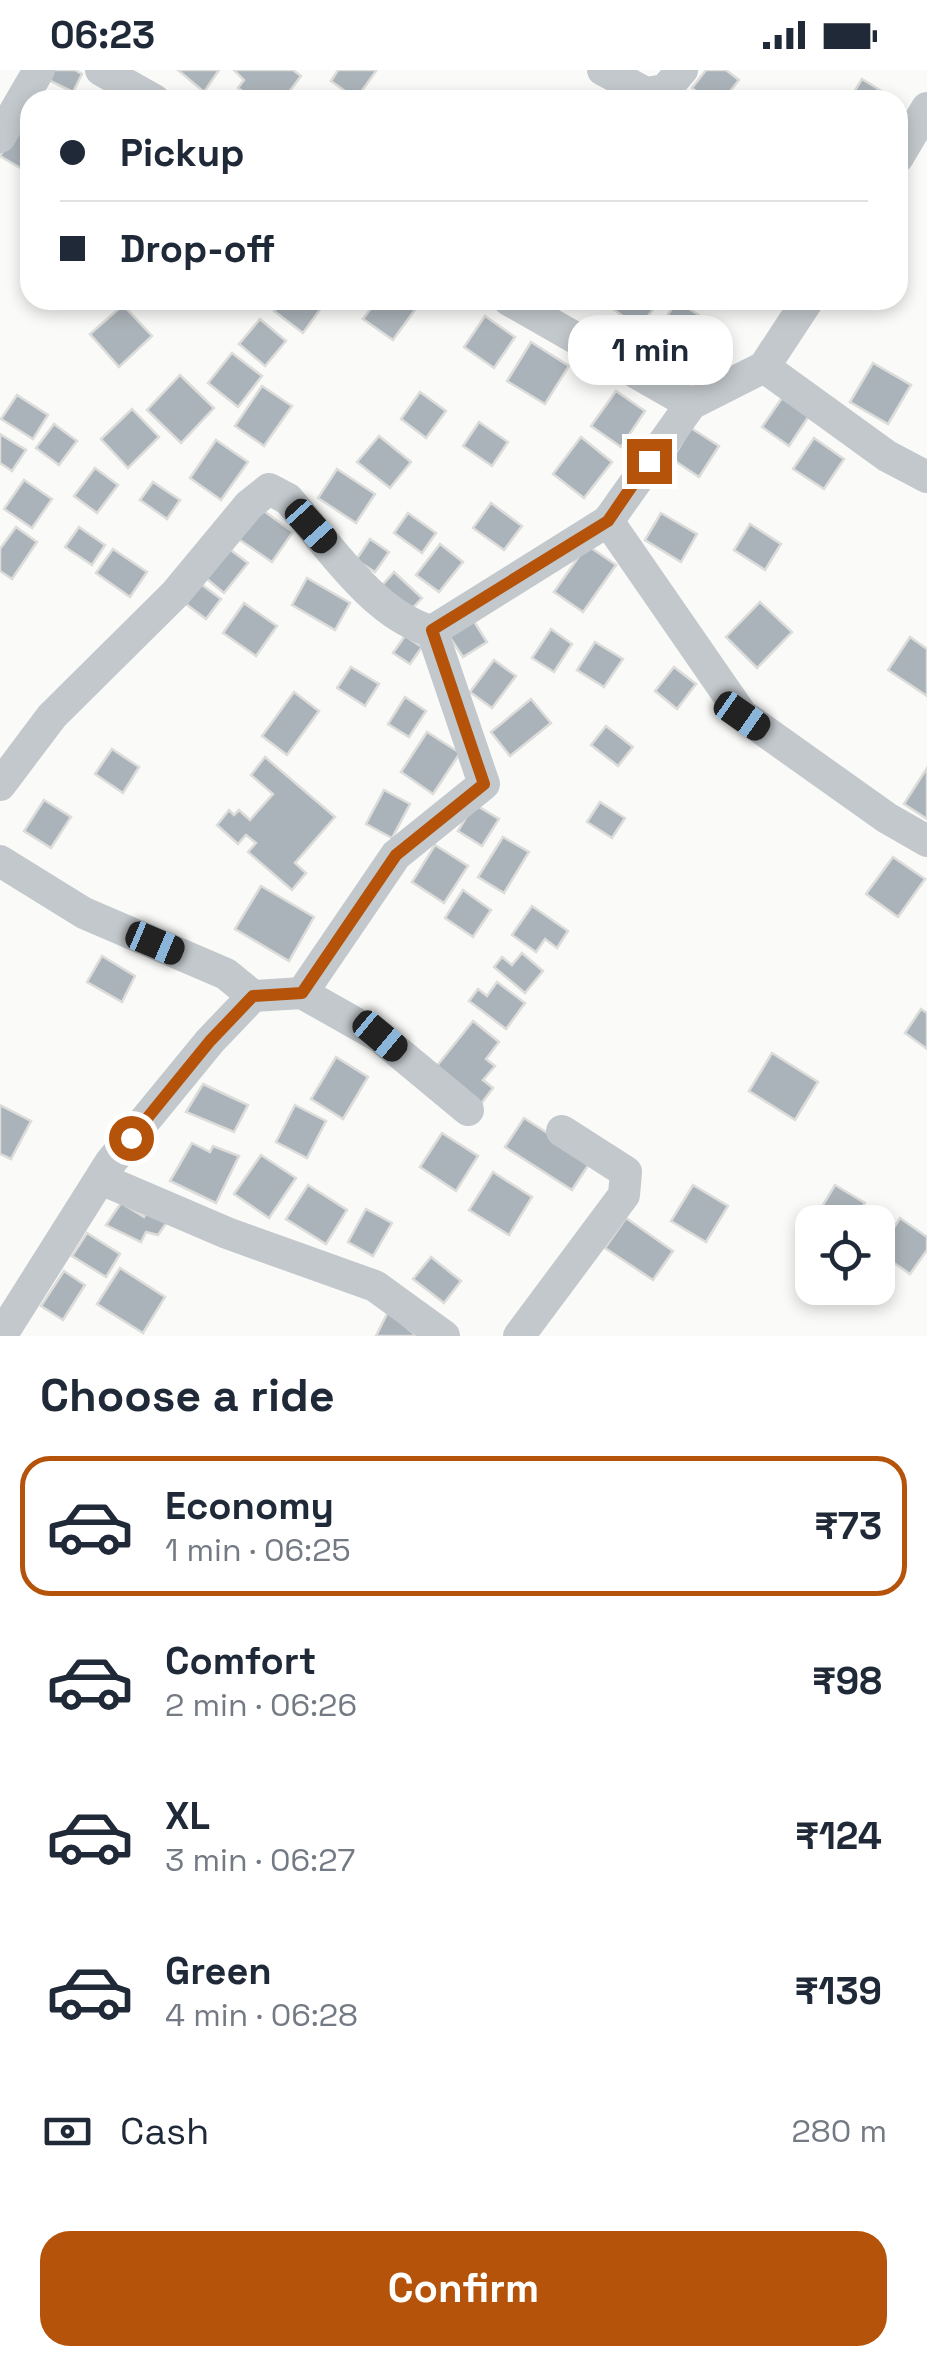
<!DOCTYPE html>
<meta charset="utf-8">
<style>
:root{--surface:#fff;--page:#f2f2f3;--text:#1f2937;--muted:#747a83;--line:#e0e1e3;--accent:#b45309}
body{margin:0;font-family:"Space Grotesk",sans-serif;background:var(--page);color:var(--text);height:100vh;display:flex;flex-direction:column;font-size:38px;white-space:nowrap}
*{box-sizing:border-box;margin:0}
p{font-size:32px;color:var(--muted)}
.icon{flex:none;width:55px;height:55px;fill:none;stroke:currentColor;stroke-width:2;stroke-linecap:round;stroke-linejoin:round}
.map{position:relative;height:1266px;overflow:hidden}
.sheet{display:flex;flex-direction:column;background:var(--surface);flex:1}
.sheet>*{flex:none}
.top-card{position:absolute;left:20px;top:20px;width:888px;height:220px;border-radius:30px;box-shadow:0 5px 15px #0003;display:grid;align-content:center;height:220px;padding:0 40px;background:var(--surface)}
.buttons{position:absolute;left:795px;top:1135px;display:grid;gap:20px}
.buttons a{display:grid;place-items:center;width:100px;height:100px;border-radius:20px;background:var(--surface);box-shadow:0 5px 15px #0003;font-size:50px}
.end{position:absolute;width:45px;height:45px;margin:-22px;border:12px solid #b45309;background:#fff;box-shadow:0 0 0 5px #fff}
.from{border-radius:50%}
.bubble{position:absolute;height:70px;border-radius:30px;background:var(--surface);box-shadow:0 5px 15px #0003;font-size:32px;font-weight:700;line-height:70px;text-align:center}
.car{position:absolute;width:30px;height:60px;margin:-30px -15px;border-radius:12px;box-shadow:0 0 8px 2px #0007;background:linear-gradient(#222 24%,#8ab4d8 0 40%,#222 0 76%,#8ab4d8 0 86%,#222 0)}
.top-card b{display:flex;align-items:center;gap:35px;height:95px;font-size:38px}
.top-card b+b{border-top:2px solid var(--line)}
.top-card i{width:25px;height:25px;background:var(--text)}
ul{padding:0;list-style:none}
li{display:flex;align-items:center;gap:30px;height:140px;margin:0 20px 15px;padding:0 20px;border:5px solid transparent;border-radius:30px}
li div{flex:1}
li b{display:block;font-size:38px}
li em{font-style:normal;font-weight:700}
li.current{border-color:var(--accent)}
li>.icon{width:90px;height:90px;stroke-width:1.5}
h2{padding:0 40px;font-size:45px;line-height:120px}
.pay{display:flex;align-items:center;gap:25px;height:110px;padding:0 40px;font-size:38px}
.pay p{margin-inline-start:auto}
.button{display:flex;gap:20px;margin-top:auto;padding:20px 40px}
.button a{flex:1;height:115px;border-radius:30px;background:var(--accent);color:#fff;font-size:40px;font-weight:700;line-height:115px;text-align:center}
.status{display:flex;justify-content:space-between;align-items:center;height:70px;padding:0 50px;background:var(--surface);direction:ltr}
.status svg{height:28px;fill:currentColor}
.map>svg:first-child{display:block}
.building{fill:#aab3b9;stroke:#dcdcda;stroke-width:2.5}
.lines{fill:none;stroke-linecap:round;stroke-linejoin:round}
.minor{stroke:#c3c8cc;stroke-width:32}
.route{stroke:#b45309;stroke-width:12}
</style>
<div class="status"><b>06:23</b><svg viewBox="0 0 49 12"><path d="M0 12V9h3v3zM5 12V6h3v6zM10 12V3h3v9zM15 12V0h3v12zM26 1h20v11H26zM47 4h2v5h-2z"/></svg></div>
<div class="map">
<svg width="927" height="1266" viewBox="0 0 927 1266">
<rect width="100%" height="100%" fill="#fafaf8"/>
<g class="building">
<path d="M45 0H75L82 4 73 22 42 7Z"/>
<path d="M178 0H219L204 22Z"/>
<path d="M234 0H293L301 6 283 30H254L238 18 244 10Z"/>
<path d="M338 0H374L376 1 356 29 331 11Z"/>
<path d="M706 0H726L739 10 723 30H707L692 18Z"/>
<path d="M862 9 896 30H849Z"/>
<path d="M19 55 30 62V90L24 100 0 86Z"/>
<path d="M283 230H327L303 263 274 241Z"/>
<path d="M377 230H422L393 270 363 249Z"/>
<path d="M601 230H660L639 258Z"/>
<path d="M677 231 725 262 693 313 644 281Z"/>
<path d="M123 235 152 266 119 297 90 264Z"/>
<path d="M485 246 515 267 494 298 464 277Z"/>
<path d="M260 249 286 271 265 296 239 274Z"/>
<path d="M531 272 569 296 545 334 507 311Z"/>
<path d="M232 283 262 306 238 337 208 313Z"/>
<path d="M873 293 911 315 888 354 850 332Z"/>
<path d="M180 305 214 338 181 373 147 340Z"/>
<path d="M262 316 292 336 264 376 235 356Z"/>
<path d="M616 321 645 341 621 377 591 356Z"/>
<path d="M420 322 446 341 426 368 401 349Z"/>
<path d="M17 325 48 345 33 369 1 349Z"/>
<path d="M782 328 809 346 789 376 762 357Z"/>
<path d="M132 339 159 367 128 398 101 369Z"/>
<path d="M479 352 508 372 492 396 463 376Z"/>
<path d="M54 354 77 371 59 395 36 378Z"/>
<path d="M691 358 719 376 699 407 672 389Z"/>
<path d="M0 364 26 380 12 401 0 393Z"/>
<path d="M379 366 411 392 390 418 357 392Z"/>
<path d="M581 367 612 392 584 428 553 404Z"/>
<path d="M814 368 844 389 824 419 793 399Z"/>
<path d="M216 370 248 392 221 430 190 408Z"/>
<path d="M95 398 118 415 97 443 74 426Z"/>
<path d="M337 399 375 424 356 453 318 428Z"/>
<path d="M24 410 52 429 32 458 4 439Z"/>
<path d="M153 412 180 430 167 449 140 430Z"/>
<path d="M491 433 522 456 504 480 473 458Z"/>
<path d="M257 436 293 462 272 492 234 466Z"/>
<path d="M408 443 436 463 422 483 394 463Z"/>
<path d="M661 443 697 464 681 492 645 470Z"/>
<path d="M750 454 781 474 765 500 734 480Z"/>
<path d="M16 457 37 472 12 509 0 501V479Z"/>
<path d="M79 457 105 475 92 495 65 477Z"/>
<path d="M370 469 389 482 375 502 356 490Z"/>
<path d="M440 474 463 492 439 522 416 505Z"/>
<path d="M224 475 248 493 224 523 201 504Z"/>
<path d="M587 475 616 495 583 542 554 522Z"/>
<path d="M113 479 147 502 130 527 96 503Z"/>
<path d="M394 502 422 528 405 546 378 520Z"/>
<path d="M307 508 350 533 335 560 292 535Z"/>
<path d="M197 511 221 529 206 549 182 531Z"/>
<path d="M760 532 792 562 757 598 726 567Z"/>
<path d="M244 533 277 556 256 586 223 563Z"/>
<path d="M473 550 487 572 463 587 449 566Z"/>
<path d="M551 559 572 574 554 602 532 588Z"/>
<path d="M405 566 422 577 410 594 393 583Z"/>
<path d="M910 567 927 579V626L888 600Z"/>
<path d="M595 572 623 589 604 617 577 600Z"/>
<path d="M494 590 516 606 492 638 470 622Z"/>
<path d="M351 597 379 614 365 636 337 618Z"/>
<path d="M674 597 696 614 677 639 655 621Z"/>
<path d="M294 622 319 641 287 685 262 666Z"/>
<path d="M405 627 426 641 409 667 388 654Z"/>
<path d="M531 629 551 653 510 686 491 662Z"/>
<path d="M606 656 633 677 618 696 591 675Z"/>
<path d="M427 662 460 683 433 724 401 702Z"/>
<path d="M112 679 139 697 123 723 95 704Z"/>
<path d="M265 687 335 747 295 793 306 803 292 820 248 782 256 773 246 765 238 774 217 755 229 740 234 745 239 740 250 750 273 724 251 705Z"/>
<path d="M927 698V749L904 734Z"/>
<path d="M384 720 410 734 392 768 366 754Z"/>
<path d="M44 730 71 747 51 778 24 761Z"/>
<path d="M600 732 625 748 612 768 587 752Z"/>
<path d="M474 734 499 749 482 776 458 761Z"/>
<path d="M503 767 529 782 504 823 478 807Z"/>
<path d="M435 775 468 796 444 833 412 812Z"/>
<path d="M893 787 925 809 898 847 866 824Z"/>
<path d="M261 816 314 847 289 891 235 859Z"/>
<path d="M463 820 491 840 473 867 445 848Z"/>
<path d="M532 836 568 861 557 878 545 869 536 882 512 865Z"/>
<path d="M522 883 543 901 525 923 494 897 502 887 512 895Z"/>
<path d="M102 886 135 906 122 932 87 912Z"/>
<path d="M497 912 525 933 506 959 469 931 478 919 487 926Z"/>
<path d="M921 939 927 943V979L905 963Z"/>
<path d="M473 951 499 972 486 989 495 996 483 1010 493 1018 478 1038 432 1002Z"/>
<path d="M772 983 818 1012 795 1050 749 1021Z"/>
<path d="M336 987 368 1007 343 1049 311 1029Z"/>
<path d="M203 1014 248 1035 234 1062 186 1042Z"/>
<path d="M0 1035 31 1051 11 1089 0 1084Z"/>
<path d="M295 1035 326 1051 307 1088 276 1072Z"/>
<path d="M524 1048 591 1091 572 1120 505 1077Z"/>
<path d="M442 1063 478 1086 456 1121 420 1097Z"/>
<path d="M192 1073 210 1082 213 1076 239 1086 216 1133 170 1111Z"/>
<path d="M261 1085 296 1108 269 1148 234 1124Z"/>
<path d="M493 1102 532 1127 509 1165 469 1140Z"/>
<path d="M308 1115 347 1140 326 1174 286 1149Z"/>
<path d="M693 1115 728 1136 706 1172 671 1151Z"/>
<path d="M835 1115 865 1133 853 1152 814 1150Z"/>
<path d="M121 1133 144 1147 146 1142 167 1152 158 1165 146 1162 141 1172 106 1155Z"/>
<path d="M366 1139 392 1153 373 1186 348 1172Z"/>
<path d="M626 1148 673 1181 653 1210 605 1178Z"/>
<path d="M900 1148 927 1167V1180L910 1204 878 1182Z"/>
<path d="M87 1163 120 1184 106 1207 72 1186Z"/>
<path d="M431 1187 461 1211 444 1233 413 1209Z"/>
<path d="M120 1198 165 1227 143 1263 97 1234Z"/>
<path d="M64 1201 85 1215 63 1250 41 1236Z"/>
<path d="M388 1242 417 1266H376Z"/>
</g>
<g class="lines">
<g class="minor">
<path d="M101 0 154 30"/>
<path d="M603 0 646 23 665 20 682 0"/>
<path d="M0 67 39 0"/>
<path d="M898 87 927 38"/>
<path d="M509 230 691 334"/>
<path d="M764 297 887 386 927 407"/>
<path d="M608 451 742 645 887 748 927 771"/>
<path d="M432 561 608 451 691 334 764 297 808 230"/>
<path d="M0 715 52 646 176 523 249 435 269 419 288 429C327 473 374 546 432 561L484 714 396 785 302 923"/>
<path d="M0 791 84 843 226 904 253 926"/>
<path d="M101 1109 227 1163 375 1216 444 1266"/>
<path d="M1 1266 110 1093 210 971 253 926 302 923 380 967 468 1040"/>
<path d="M519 1266 624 1125 626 1102 562 1061"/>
</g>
</g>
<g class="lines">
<path class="route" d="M131 1068 210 971 253 926 302 923 396 785 484 714 432 560 608 451 649 391"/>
</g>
</svg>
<div class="buttons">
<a><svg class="icon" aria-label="locate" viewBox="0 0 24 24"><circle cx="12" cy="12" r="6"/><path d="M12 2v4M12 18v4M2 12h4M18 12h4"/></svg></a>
</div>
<i class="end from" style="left:131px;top:1068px"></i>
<i class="end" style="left:649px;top:391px"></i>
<div class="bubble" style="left:568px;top:245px;width:165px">1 min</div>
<i class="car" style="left:311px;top:456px;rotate:138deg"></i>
<i class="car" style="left:742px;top:646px;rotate:125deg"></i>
<i class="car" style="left:155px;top:873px;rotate:113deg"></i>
<i class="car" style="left:380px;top:966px;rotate:130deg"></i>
<div class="top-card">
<b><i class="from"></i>Pickup</b>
<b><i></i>Drop-off</b>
</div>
</div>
<section class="sheet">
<h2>Choose a ride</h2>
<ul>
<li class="current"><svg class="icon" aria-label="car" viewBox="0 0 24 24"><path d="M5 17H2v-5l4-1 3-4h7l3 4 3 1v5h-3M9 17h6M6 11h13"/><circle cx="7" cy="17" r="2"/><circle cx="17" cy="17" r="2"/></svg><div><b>Economy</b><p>1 min · 06:25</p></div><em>₹73</em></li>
<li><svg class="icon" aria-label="car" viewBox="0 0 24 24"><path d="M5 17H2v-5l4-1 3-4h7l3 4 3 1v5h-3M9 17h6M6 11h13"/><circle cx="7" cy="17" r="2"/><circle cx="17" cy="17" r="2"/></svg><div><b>Comfort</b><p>2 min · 06:26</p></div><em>₹98</em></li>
<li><svg class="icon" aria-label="car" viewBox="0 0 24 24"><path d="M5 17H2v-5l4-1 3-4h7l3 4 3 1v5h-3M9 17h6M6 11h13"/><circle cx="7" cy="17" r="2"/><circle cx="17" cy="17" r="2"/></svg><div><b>XL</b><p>3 min · 06:27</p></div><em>₹124</em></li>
<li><svg class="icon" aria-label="car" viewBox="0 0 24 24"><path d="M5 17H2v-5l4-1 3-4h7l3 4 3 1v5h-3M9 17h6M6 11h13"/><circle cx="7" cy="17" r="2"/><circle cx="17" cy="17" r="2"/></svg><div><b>Green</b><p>4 min · 06:28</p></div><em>₹139</em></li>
</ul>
<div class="pay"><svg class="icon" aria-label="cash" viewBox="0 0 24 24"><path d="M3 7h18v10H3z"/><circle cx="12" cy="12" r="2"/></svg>Cash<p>280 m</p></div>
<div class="button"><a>Confirm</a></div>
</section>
